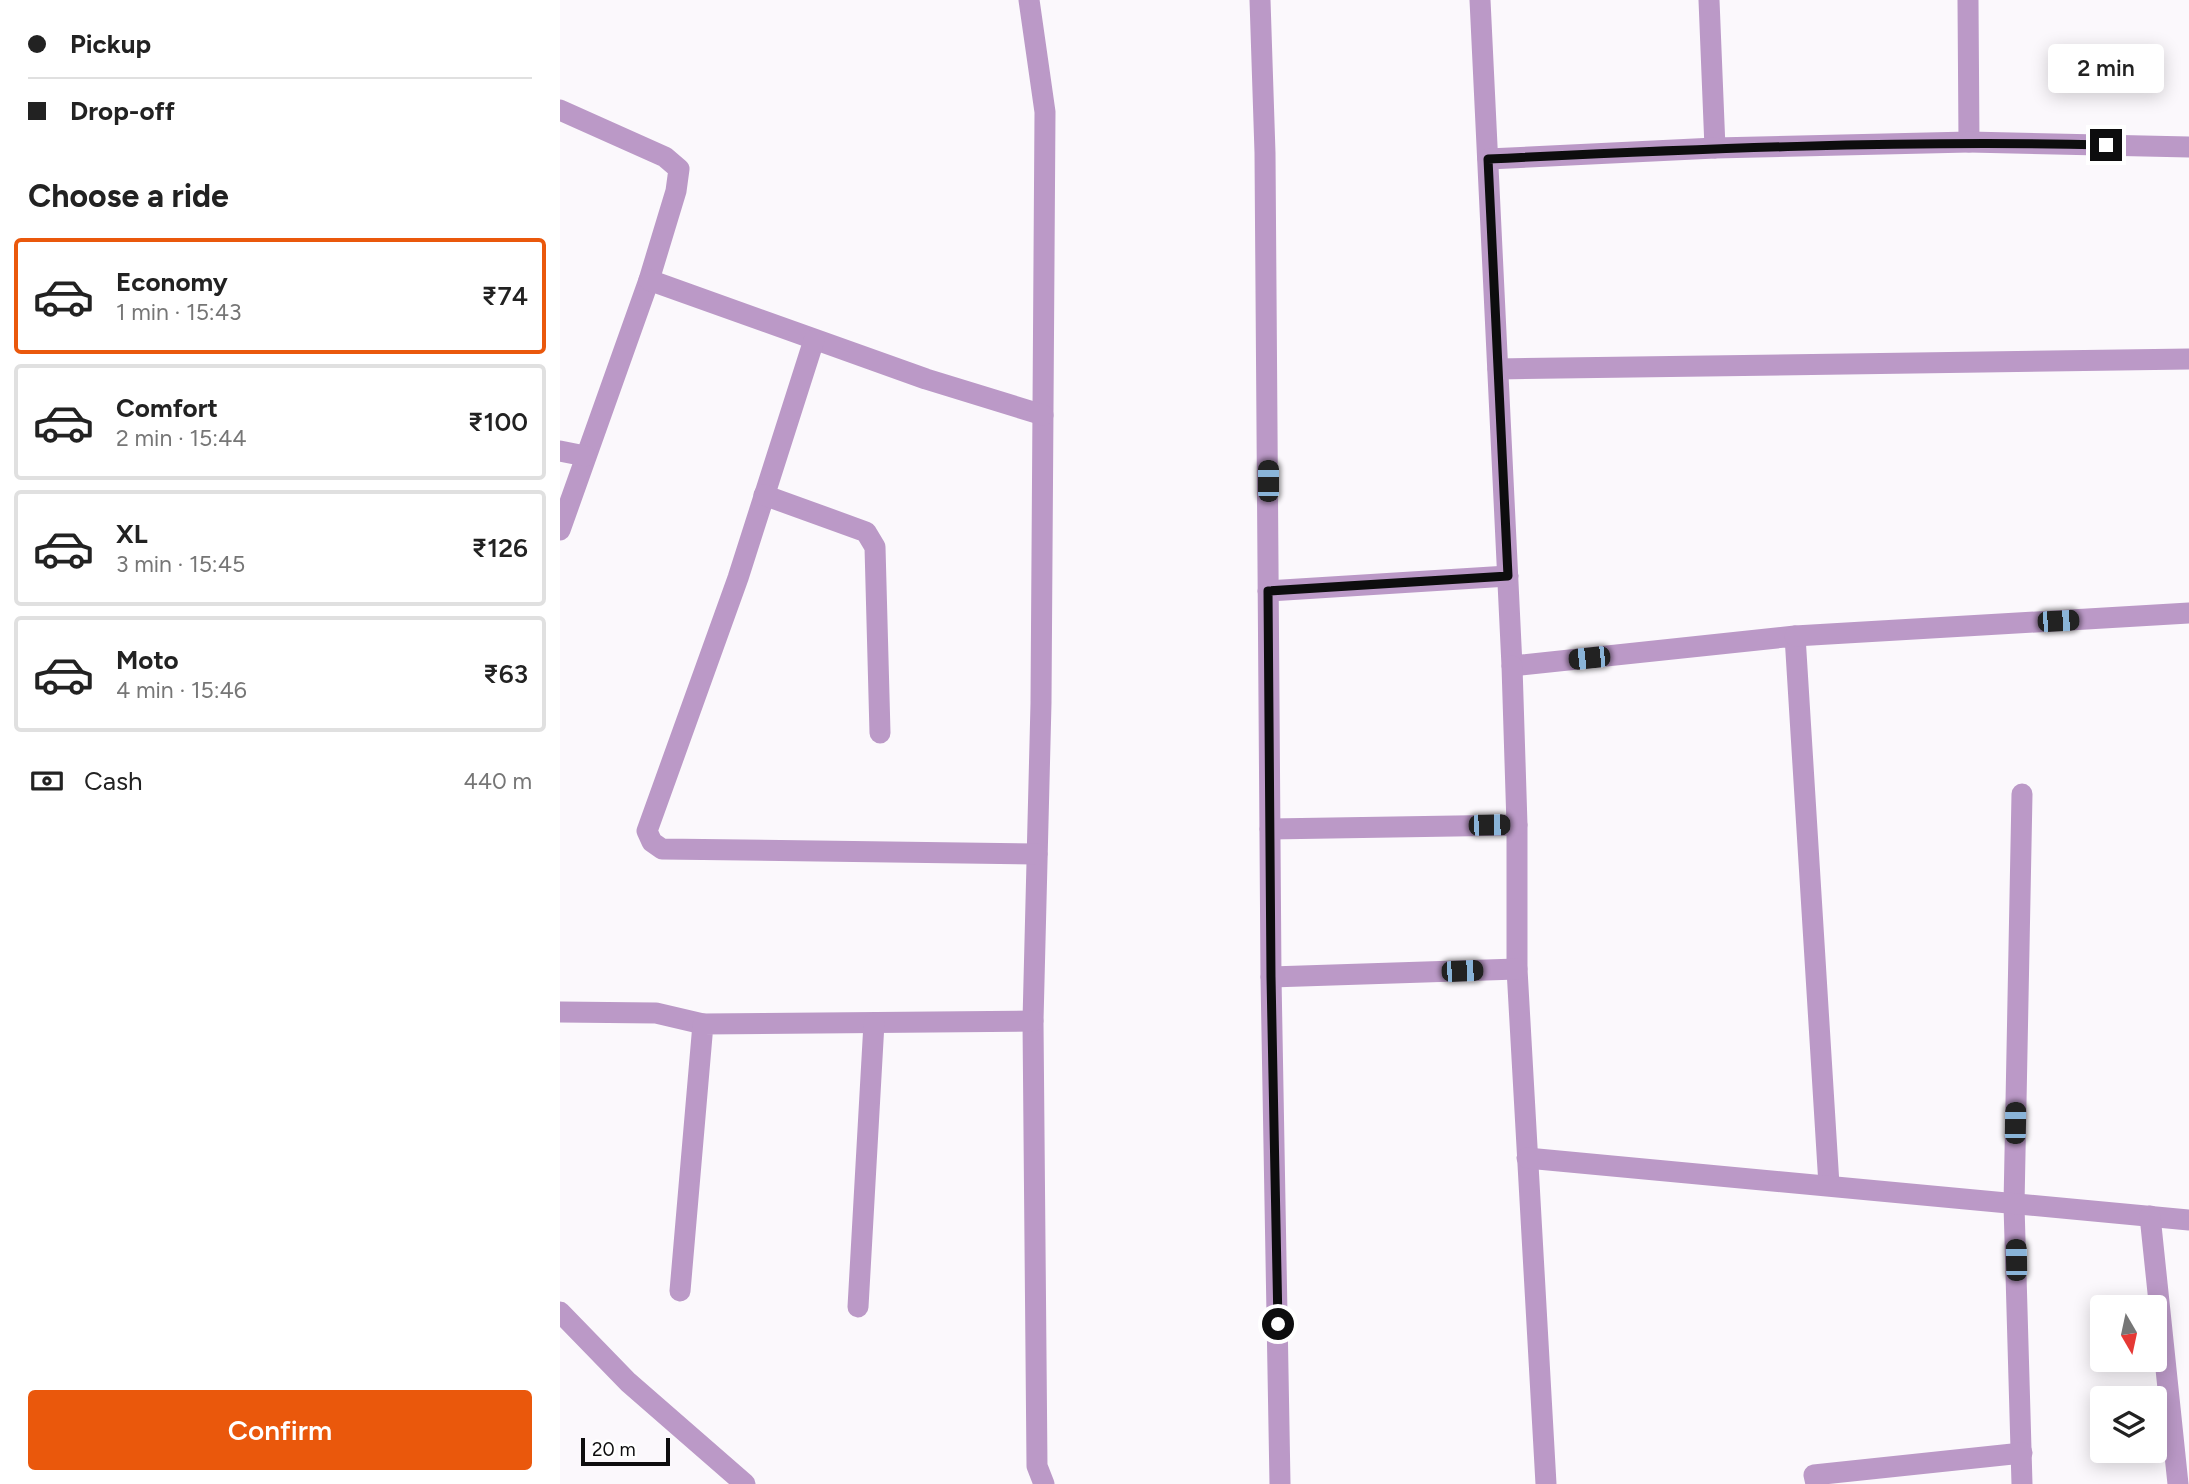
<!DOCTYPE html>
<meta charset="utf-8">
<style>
:root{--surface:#fff;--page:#f6f6f6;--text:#222;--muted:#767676;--line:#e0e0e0;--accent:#ea580c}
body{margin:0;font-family:Figtree,sans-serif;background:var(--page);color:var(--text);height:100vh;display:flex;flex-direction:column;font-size:26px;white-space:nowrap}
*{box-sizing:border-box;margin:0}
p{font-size:23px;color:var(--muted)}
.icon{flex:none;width:38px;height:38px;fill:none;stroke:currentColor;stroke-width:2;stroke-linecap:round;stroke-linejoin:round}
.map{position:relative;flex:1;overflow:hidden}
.details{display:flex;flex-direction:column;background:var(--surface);width:560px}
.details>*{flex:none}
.top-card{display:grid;align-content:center;height:154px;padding:0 28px;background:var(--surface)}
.needle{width:46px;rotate:171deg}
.buttons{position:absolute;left:1530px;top:1295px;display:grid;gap:14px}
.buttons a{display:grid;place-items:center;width:77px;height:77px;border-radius:7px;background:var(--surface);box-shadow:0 4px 18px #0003;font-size:35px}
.scale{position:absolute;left:21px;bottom:18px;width:89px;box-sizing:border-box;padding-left:7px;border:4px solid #0d0d0e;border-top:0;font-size:19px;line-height:24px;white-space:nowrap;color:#0d0d0e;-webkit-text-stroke:5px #fff;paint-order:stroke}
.end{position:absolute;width:32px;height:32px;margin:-16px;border:9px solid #0d0d0e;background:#fff;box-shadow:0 0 0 4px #fff}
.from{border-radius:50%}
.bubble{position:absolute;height:49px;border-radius:7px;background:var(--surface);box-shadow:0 4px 18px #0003;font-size:23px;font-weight:600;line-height:49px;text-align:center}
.car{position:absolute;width:21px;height:42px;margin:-21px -10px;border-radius:9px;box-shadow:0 0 5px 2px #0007;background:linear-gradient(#222 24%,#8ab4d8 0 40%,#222 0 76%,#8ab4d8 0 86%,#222 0)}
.top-card b{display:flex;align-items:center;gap:24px;height:66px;font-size:26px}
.top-card b+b{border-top:2px solid var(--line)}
.top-card i{width:18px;height:18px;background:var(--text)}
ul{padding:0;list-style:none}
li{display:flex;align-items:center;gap:21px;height:116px;margin:0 14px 10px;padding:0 14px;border:4px solid var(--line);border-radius:7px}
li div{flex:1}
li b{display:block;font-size:26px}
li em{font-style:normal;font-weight:600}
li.active{border-color:var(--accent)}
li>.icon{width:63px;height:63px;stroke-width:1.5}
h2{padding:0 28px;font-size:32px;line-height:84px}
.pay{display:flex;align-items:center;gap:18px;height:77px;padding:0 28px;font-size:26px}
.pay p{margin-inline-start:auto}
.primary-button{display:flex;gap:14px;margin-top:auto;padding:14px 28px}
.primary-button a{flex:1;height:80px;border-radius:7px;background:var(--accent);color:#fff;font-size:28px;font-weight:600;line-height:80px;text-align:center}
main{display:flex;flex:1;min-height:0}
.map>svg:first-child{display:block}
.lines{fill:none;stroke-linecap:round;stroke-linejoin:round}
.minor{stroke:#bb99c7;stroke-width:21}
.route{stroke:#0d0d0e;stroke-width:9}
</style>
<main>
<section class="details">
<div class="top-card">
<b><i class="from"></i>Pickup</b>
<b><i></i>Drop-off</b>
</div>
<h2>Choose a ride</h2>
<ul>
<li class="active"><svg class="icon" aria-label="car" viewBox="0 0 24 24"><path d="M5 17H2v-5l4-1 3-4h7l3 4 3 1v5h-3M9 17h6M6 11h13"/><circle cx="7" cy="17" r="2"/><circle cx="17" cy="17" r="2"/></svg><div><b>Economy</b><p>1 min · 15:43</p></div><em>₹74</em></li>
<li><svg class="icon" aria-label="car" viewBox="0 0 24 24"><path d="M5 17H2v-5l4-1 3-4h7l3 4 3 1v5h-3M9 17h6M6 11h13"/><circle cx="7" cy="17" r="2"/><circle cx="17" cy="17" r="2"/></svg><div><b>Comfort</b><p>2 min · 15:44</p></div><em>₹100</em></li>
<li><svg class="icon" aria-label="car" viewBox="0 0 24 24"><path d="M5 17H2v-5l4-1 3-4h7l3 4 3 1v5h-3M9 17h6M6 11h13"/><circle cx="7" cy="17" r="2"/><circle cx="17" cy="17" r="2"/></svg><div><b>XL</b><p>3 min · 15:45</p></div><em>₹126</em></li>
<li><svg class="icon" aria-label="car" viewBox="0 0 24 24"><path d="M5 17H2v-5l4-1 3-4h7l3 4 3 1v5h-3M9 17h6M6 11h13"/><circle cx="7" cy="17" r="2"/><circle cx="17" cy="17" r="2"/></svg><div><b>Moto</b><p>4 min · 15:46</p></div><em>₹63</em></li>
</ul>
<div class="pay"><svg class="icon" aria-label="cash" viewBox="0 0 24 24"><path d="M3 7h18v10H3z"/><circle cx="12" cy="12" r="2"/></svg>Cash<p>440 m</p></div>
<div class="primary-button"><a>Confirm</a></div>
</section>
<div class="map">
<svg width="1629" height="1484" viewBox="0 0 1629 1484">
<rect width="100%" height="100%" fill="#fbf8fc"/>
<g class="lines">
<g class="minor">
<path d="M469 0 485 112 481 703 473 1021 477 1466 484 1484"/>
<path d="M700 0 705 153 711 977 720 1484"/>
<path d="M920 0 952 666 1235 636 1269 1185"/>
<path d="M1149 0 1155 148 1409 142 1408 0"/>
<path d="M0 110 105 157 119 169 116 191 89 280 0 530"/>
<path d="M1409 142 1629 147"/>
<path d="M928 159 1155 148"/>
<path d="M89 280 366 379 483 415"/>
<path d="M254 340 178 578 87 831 92 842 102 849 477 854"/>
<path d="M938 369 1629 359"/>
<path d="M0 451 25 456"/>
<path d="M204 495 306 532 315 547 320 733"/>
<path d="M708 591 948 576"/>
<path d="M1235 636 1629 613"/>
<path d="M952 666 957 825V969L986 1484"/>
<path d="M1462 794 1454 1205 1462 1484"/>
<path d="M710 829 957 825"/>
<path d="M711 977 957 969"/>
<path d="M0 1012 96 1013 143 1024"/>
<path d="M967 1158 1629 1220"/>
<path d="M1590 1216 1618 1484"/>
<path d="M120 1291 143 1024 473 1021"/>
<path d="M298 1307 314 1023"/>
<path d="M0 1312 68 1382 185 1484"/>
<path d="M1256 1484 1254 1475 1462 1453"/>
</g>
</g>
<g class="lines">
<path class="route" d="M718 1324 711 977 708 591 948 576 928 159C1134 149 1340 140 1546 145"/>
</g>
</svg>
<div class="buttons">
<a><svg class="needle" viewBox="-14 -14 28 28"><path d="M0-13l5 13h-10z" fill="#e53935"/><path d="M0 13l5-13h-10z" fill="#767676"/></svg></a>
<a><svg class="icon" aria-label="layers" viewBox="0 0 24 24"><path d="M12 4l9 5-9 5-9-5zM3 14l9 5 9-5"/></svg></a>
</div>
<div class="scale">20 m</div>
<i class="end from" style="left:718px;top:1324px"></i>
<i class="end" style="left:1546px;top:145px"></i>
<div class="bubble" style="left:1488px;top:44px;width:116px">2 min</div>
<i class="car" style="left:708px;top:481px;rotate:0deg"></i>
<i class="car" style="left:1498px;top:621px;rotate:87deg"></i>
<i class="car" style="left:1029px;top:658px;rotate:264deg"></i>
<i class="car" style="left:929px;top:825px;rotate:89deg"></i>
<i class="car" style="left:902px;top:971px;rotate:88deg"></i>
<i class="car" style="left:1455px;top:1123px;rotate:1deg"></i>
<i class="car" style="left:1456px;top:1260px;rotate:359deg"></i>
</div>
</main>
